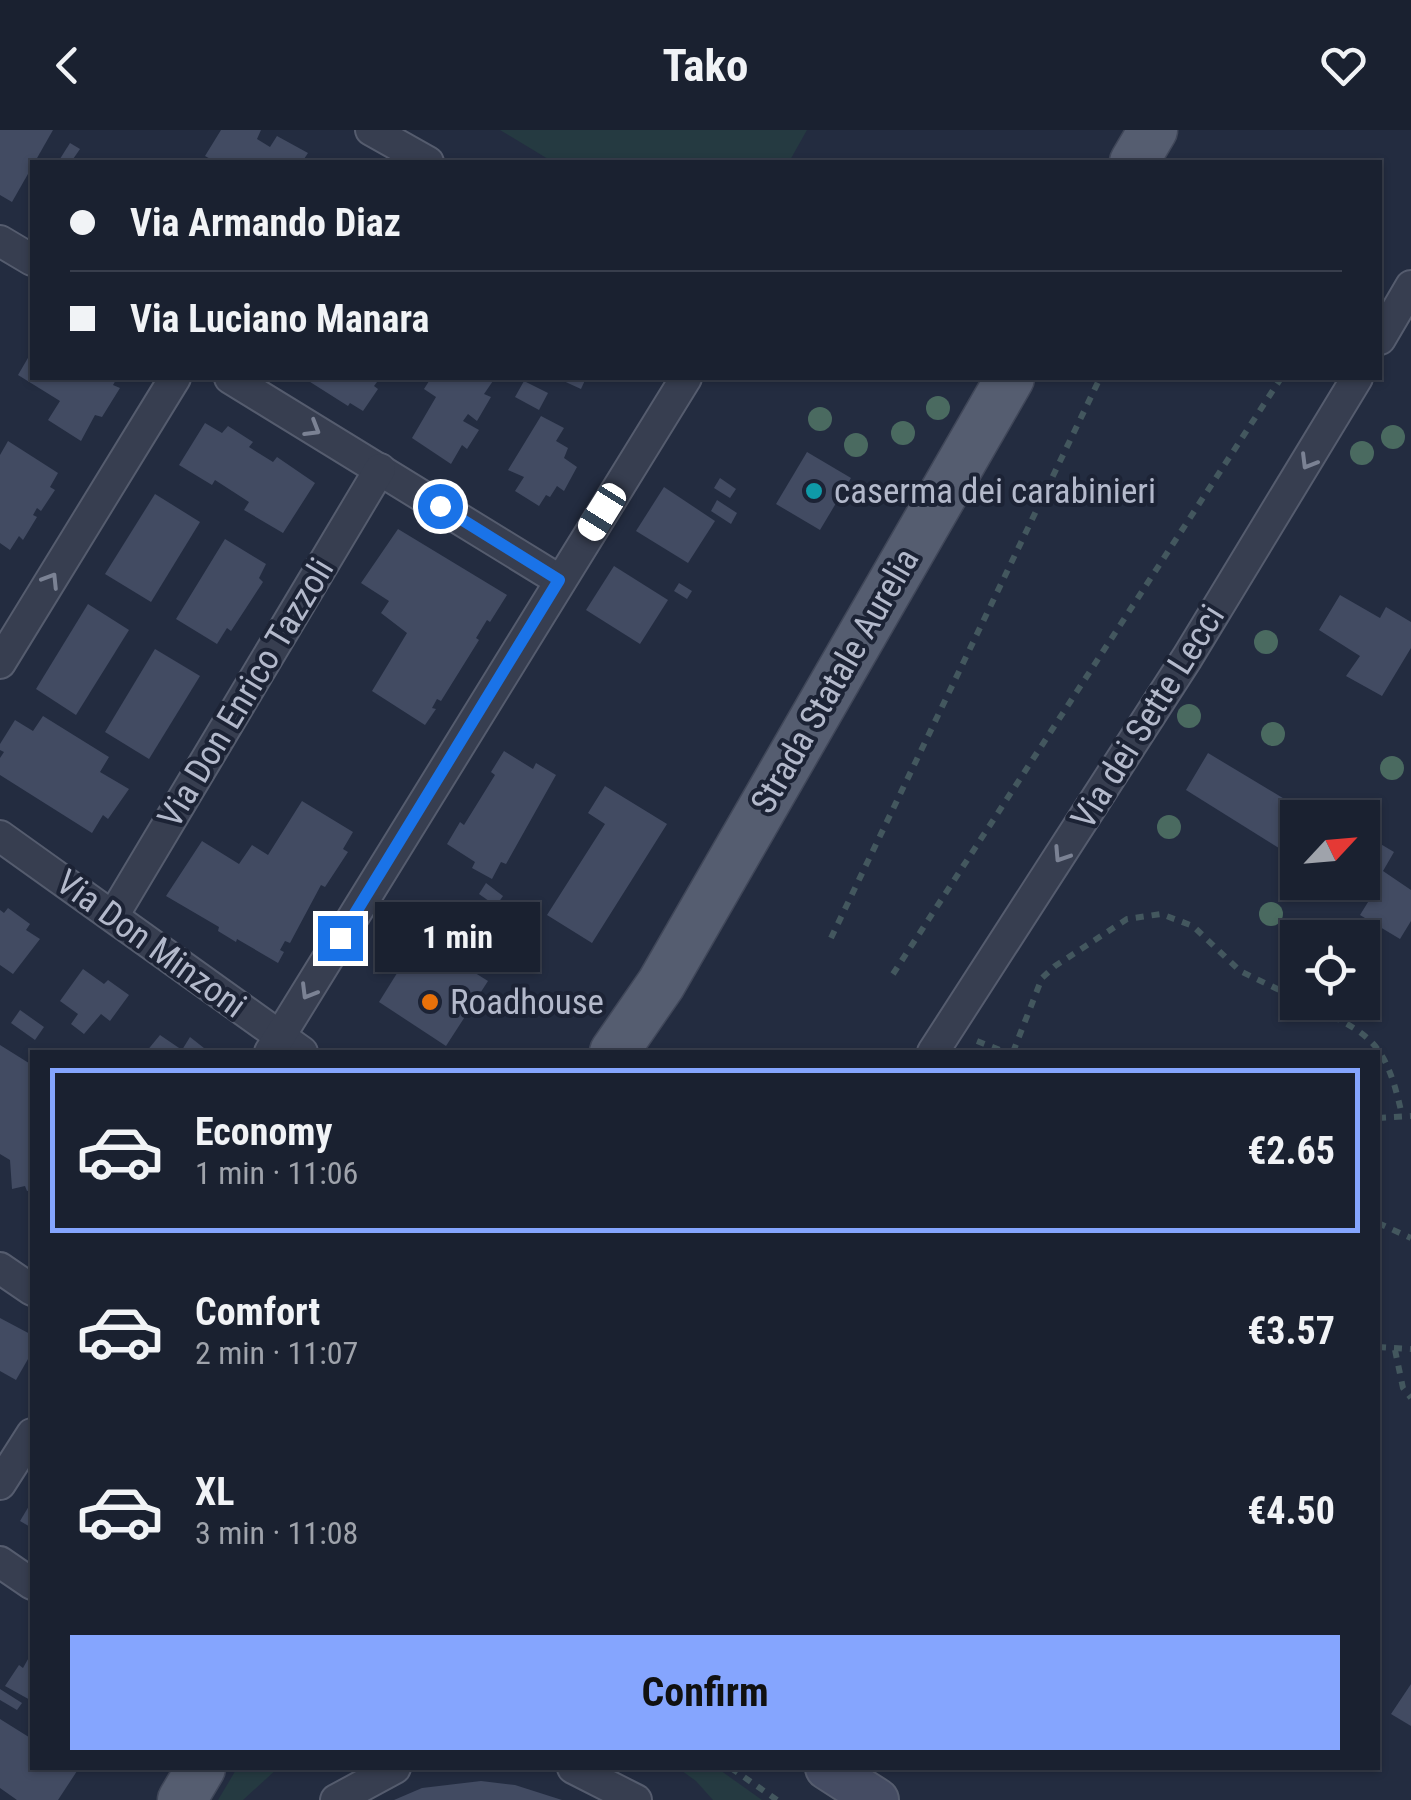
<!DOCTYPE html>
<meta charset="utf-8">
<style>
:root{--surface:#1a2130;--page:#272e3c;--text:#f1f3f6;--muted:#9fa3ab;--line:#383e4c;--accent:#85a5fe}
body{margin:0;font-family:"Roboto Condensed",sans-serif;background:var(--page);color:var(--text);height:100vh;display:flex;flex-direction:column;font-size:38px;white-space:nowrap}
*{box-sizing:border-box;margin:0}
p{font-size:32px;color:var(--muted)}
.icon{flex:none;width:55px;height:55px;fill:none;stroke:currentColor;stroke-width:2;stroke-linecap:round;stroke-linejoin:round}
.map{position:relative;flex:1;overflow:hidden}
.panel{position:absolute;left:30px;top:920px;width:1350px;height:720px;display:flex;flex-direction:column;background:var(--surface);border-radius:0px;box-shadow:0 2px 8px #0004,0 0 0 2px var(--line)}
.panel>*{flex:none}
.top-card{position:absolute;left:30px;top:30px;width:1352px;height:220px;border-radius:0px;box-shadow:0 2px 8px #0004,0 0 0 2px var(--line);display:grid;align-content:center;height:220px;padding:0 40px;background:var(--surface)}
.needle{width:65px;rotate:64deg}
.fabs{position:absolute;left:1280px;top:670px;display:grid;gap:20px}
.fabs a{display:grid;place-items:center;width:100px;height:100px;border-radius:0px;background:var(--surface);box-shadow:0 2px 8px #0004,0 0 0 2px var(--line);font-size:50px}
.end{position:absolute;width:45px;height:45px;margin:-22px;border:12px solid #1a73e8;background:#fff;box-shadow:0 0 0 5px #fff}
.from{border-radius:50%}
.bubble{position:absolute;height:70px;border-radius:0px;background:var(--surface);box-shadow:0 2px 8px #0004,0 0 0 2px var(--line);font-size:32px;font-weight:700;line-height:70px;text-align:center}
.car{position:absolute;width:30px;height:60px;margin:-30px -15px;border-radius:12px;box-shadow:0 0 8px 2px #0007;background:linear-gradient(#fff 24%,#345 0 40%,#fff 0 76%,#345 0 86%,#fff 0)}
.top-card b{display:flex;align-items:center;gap:35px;height:95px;font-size:38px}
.top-card b+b{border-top:2px solid var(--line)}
.top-card i{width:25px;height:25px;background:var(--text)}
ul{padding:18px 0 0;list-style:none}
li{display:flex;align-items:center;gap:30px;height:165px;margin:0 20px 15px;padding:0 20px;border:5px solid transparent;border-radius:0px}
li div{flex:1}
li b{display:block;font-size:38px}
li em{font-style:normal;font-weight:700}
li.active{border-color:var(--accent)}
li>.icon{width:90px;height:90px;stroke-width:1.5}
.primary-button{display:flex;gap:20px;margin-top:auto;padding:20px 40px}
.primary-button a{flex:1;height:115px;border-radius:0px;background:var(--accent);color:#111;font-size:40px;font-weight:700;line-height:115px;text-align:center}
header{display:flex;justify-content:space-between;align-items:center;height:130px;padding:0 40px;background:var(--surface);font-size:45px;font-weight:700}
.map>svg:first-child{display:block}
.green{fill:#253a41}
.building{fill:#424b62}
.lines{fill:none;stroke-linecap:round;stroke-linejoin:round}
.street-casing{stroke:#555c6e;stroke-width:34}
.secondary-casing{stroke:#555c6e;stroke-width:46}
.primary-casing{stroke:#404759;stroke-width:51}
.path{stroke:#43575e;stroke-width:6;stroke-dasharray:8 8;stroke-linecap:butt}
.street{stroke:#373e50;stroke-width:30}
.secondary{stroke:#454c63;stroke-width:42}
.primary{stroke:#555d70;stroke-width:48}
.tree{fill:#4a6a60}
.oneway{stroke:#7b8294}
.route{stroke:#1a73e8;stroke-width:12}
.culture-dot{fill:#0f9aa8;stroke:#1c2335;stroke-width:4}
.food-dot{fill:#e8710a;stroke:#1c2335;stroke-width:4}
.labels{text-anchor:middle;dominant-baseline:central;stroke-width:8;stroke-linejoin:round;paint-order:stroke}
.poi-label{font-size:35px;fill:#b3b9cb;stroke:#1c2335;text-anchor:start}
.street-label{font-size:35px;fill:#b3b9cb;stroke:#1c2335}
</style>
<header><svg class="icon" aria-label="back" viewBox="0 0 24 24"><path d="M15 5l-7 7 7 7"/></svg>Tako<svg class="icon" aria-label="heart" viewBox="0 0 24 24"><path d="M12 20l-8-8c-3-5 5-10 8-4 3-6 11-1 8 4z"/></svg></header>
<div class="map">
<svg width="1411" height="1670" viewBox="0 0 1411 1670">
<rect width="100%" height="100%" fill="#232c40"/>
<g class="green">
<path d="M500 0H807L789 32H553Z"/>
<path d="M237 1638H278L243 1670H218Z"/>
<path d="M678 1638H717L762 1670H713L696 1651Z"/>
</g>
<g class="building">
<path d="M0 0H53L12 72 0 65Z"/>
<path d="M221 0H261L257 9 270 17 277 6 308 23 302 32H239L232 28 228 32H216L205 26Z"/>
<path d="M70 13 80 19 71 32H58Z"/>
<path d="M32 221V248H117L113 255 120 258 102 287 95 285 81 311 48 290 60 271 18 245Z"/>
<path d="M308 248H380L374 256 378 259 363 281 350 273 348 276 307 250Z"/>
<path d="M431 248H495L484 264 491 267 477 291 468 284 463 291 479 300 467 319 462 315 451 334 412 308 436 267 424 259Z"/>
<path d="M557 248H586L581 259Z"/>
<path d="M524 251 548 263 539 280 515 267Z"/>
<path d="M541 286 564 298 556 311 568 318 564 328 577 337 564 361 557 356 550 367 546 365 539 376 515 361 524 347 508 340Z"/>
<path d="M205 293 222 303 228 296 253 312 249 317 273 332 277 327 315 353 283 403 244 380 249 372 215 350 212 355 179 335Z"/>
<path d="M8 311 58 343 50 357 55 360 41 381 37 378 33 385 37 387 23 410 19 406 10 420 0 413V325Z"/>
<path d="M807 322 851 348 820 400 776 374Z"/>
<path d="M720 348 736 359 730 368 714 358Z"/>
<path d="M664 357 715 391 688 433 636 401Z"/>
<path d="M155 364 200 392 151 472 105 444Z"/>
<path d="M717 370 737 383 731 394 711 381Z"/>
<path d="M398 399 507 465 490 492 487 490 476 508 479 510 441 571 437 569 432 578 436 579 425 595 372 561 407 503 381 483 389 471 361 453Z"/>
<path d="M225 409 266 434 259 448 263 452 231 501 227 498 217 514 176 489Z"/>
<path d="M614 436 668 470 640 514 586 480Z"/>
<path d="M679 453 692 461 687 469 674 461Z"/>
<path d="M1340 465 1380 488 1386 477 1411 492V518L1382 566 1346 546 1360 526 1319 500Z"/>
<path d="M88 474 129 500 76 585 36 559Z"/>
<path d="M155 519 200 546 149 629 105 602Z"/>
<path d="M43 586 109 627 100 642 129 659 108 689 103 685 92 703 0 645V628L4 622 0 620V614L15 590 33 601Z"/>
<path d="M504 621 533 639 536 633 556 645 506 734 501 732 492 749 472 738 475 732 447 714 460 692 464 695 495 645 491 642Z"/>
<path d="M1208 623 1316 688H1298V730L1186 660Z"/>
<path d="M605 656 667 694 592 813 547 785 605 694 588 683Z"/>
<path d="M302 671 353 702 343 719 348 722 325 757 321 755 290 813 285 811 280 820 284 822 278 833 237 809 236 812 218 801 219 797 166 766 202 711 239 734 252 715 268 725Z"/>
<path d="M1362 703 1394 722 1383 741 1411 760V791L1400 809 1360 785 1373 764 1356 752H1362Z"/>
<path d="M486 753 503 766 496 776 479 764Z"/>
<path d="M8 778 30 794 26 800 40 809 13 844 0 835V780L4 783Z"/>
<path d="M419 808 488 851 446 916 379 872Z"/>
<path d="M83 839 104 854 108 850 129 865 110 891 101 884 84 904 71 894 78 884 60 871Z"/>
<path d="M20 880 44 897 35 910 11 893Z"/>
<path d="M160 905 182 920 190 907 209 922H146Z"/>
<path d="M0 915 32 935V1060L27 1061 25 1056 12 1059 10 1030 0 1024Z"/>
<path d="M0 1188 32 1205V1222L16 1250 0 1241Z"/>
<path d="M32 1371V1398L20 1391Z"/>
<path d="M32 1522V1571L5 1556 19 1535 23 1538Z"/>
<path d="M1411 1554V1596L1391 1584Z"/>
<path d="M0 1559 22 1573 17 1580 0 1570Z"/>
<path d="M0 1589 32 1609V1638H79L58 1670H17L0 1658Z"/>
<path d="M481 1651 515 1655 562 1670H394L422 1658Z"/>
</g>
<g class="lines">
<g class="street-casing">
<g id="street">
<path d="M371 0 428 32"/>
<path d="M0 111 32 130"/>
<path d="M1380 209 1411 156"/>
<path d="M230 248 559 450"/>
<path d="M0 533 175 248"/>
<path d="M0 706 302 922"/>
<path d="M113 786 380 339"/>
<path d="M270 922 686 248"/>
<path d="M933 922 1187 528 1357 248"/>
<path d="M0 1138 32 1160"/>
<path d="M0 1354 32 1304"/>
<path d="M0 1432 32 1454"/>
<path d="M573 1638 636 1670"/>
<path d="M336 1670 395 1638"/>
</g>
</g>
<g class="secondary-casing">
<path id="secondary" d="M827 1638 877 1670"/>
</g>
<g class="primary-casing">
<g id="primary">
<path d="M1134 32 1153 0"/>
<path d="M614 922 661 854 1010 248"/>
<path d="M182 1670 201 1638"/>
</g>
</g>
<g class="path">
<path d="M831 808 1100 248"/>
<path d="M893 844 1281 248"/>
<path d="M1304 872C1371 905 1385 909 1402 985"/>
<path d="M977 911 1005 922"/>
<path d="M1013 922 1042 848 1055 836 1127 789 1161 784 1193 796 1240 841 1298 869"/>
<path d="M1378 988 1411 986"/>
<path d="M1378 1093 1411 1108"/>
<path d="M1378 1217 1411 1219"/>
<path d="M1395 1220 1403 1258 1411 1268"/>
<path d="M731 1638 777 1670"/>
</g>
<use href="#street" class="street"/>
<use href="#secondary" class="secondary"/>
<use href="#primary" class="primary"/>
</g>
<g class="tree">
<circle cx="938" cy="278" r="12"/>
<circle cx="820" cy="289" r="12"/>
<circle cx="903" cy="303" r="12"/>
<circle cx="1393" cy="307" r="12"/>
<circle cx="856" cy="315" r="12"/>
<circle cx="1362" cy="323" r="12"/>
<circle cx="893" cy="363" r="12"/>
<circle cx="1266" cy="512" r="12"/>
<circle cx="1189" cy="586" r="12"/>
<circle cx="1273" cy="604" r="12"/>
<circle cx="1392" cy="638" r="12"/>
<circle cx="1169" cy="697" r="12"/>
<circle cx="1271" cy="784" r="12"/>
</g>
<defs><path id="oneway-chevron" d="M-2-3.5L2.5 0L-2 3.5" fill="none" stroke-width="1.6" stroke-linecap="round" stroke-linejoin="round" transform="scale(2.5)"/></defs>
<g class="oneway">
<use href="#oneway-chevron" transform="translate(313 299) rotate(31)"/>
<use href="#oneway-chevron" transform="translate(1308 332) rotate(121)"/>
<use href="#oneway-chevron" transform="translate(51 450) rotate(-58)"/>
<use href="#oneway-chevron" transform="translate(1061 725) rotate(123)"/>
<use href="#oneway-chevron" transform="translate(308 862) rotate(121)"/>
</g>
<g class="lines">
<path class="route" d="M340 808 559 450 440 376"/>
</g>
<circle class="culture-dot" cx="814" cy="361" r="10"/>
<circle class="food-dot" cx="430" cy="872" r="10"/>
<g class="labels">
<g class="poi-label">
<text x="834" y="361">caserma dei carabinieri</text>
<text x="450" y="872">Roadhouse</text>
</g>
<g class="street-label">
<text transform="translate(835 551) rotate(-60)">Strada Statale Aurelia</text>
<text transform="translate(246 563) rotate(-59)">Via Don Enrico Tazzoli</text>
<text transform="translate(1148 587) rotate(-58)">Via dei Sette Lecci</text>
<text transform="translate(151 814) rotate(36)">Via Don Minzoni</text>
</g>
</g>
</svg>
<div class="fabs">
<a><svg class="needle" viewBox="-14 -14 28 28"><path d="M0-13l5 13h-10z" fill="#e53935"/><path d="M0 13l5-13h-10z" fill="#9fa3ab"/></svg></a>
<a><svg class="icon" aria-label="locate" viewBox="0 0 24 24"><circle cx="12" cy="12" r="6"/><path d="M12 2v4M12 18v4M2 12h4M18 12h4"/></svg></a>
</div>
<i class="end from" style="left:440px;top:376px"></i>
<i class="end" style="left:340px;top:808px"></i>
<div class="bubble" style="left:375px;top:772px;width:165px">1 min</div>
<i class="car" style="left:602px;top:382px;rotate:212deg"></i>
<div class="top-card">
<b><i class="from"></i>Via Armando Diaz</b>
<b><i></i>Via Luciano Manara</b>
</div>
<section class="panel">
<ul>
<li class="active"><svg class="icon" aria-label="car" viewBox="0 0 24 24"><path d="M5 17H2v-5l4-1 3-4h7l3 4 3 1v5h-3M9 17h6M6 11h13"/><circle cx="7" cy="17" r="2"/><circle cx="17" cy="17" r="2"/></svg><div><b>Economy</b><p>1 min · 11:06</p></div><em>€2.65</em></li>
<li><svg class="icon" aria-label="car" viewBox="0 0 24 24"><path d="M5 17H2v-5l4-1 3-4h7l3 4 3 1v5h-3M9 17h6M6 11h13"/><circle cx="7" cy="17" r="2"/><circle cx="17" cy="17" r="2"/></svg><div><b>Comfort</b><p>2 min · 11:07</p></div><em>€3.57</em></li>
<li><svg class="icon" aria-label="car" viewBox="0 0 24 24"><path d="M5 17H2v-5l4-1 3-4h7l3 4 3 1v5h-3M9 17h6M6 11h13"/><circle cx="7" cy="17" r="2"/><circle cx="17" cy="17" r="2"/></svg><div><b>XL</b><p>3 min · 11:08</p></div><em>€4.50</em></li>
</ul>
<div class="primary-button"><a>Confirm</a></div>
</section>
</div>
